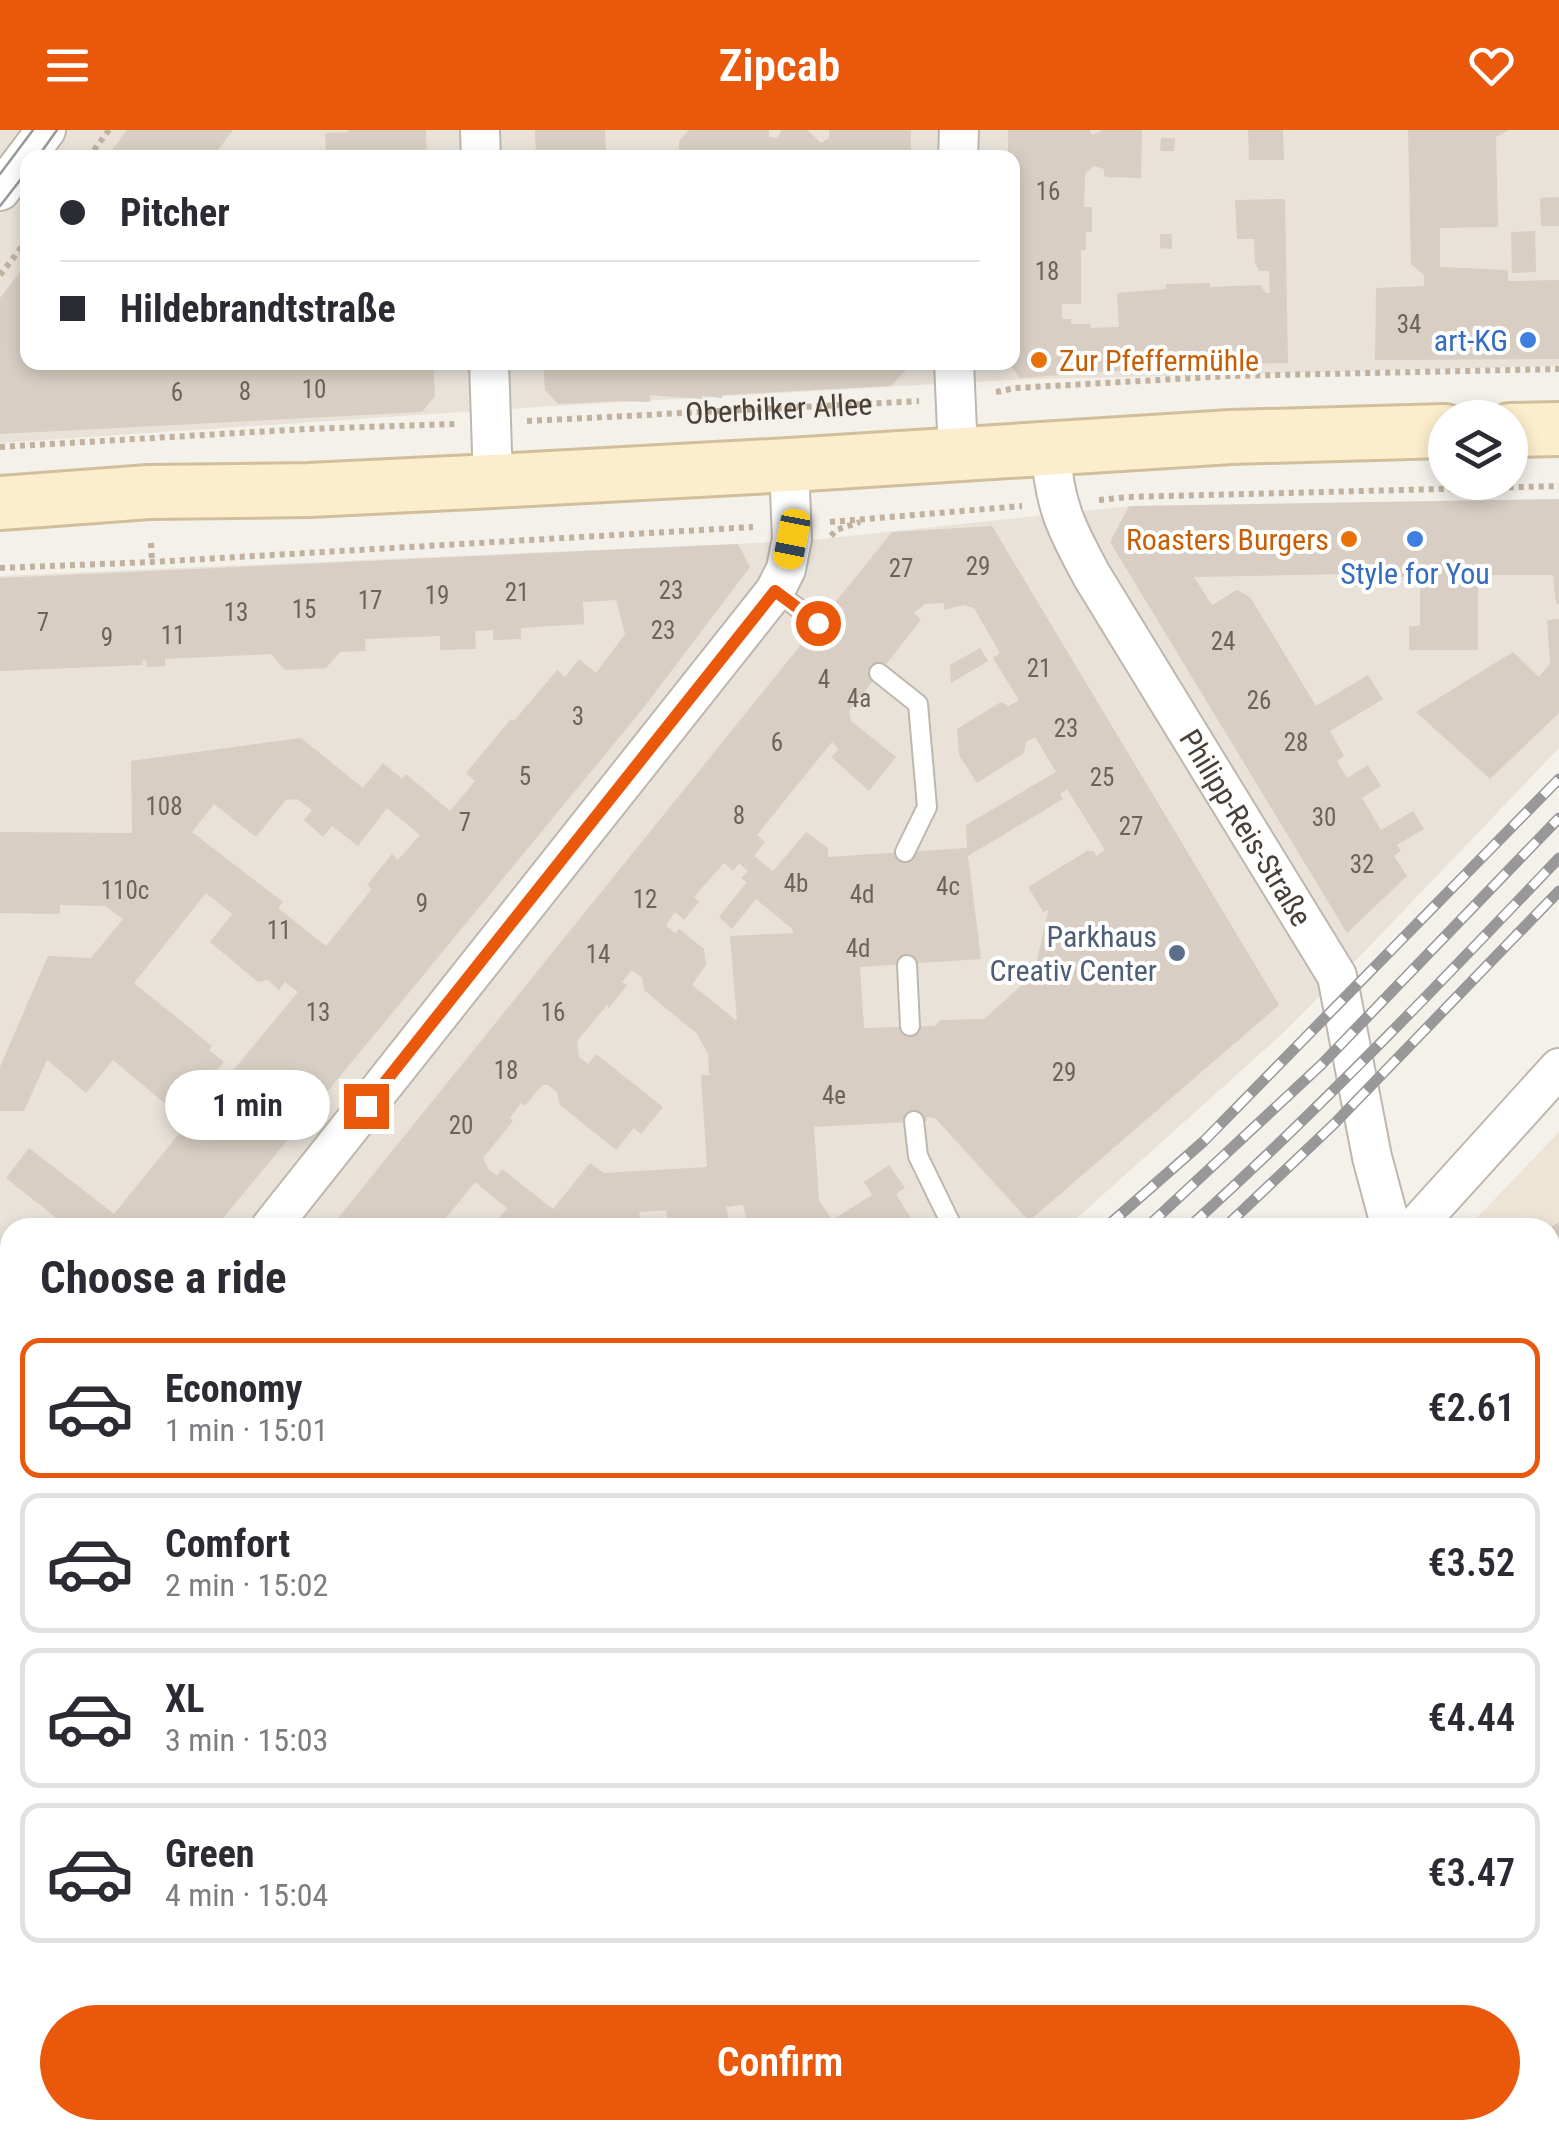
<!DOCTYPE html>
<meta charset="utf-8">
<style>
:root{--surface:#fff;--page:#f7f7f7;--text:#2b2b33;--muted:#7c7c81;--line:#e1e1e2;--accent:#ea580c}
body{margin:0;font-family:"Roboto Condensed",sans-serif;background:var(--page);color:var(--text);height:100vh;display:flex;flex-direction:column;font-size:38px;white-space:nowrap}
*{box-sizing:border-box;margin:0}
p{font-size:32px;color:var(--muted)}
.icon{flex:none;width:55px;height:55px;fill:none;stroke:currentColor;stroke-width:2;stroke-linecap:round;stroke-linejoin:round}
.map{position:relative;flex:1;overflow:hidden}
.drawer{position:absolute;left:0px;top:1088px;width:1560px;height:922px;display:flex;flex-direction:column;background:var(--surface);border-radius:30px 30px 0 0;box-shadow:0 5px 15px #0003}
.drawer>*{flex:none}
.hud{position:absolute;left:20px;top:20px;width:1000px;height:220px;border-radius:20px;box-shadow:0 5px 15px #0003;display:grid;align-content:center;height:220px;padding:0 40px;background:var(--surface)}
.tools{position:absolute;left:1428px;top:270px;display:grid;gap:20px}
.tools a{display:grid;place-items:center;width:100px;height:100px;border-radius:50%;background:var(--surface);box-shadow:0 5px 15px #0003;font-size:50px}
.end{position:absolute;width:45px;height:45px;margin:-22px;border:12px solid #ea580c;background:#fff;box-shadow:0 0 0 5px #fff}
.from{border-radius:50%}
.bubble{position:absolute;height:70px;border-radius:35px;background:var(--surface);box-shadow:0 5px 15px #0003;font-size:32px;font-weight:600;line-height:70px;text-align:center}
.car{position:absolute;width:30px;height:60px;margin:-30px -15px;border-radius:12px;box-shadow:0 0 8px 2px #0007;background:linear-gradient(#f5c518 24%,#345 0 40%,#f5c518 0 76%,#345 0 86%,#f5c518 0)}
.hud b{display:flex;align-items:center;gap:35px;height:95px;font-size:38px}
.hud b+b{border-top:2px solid var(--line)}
.hud i{width:25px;height:25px;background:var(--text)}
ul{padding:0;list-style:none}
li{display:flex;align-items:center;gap:30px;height:140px;margin:0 20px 15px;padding:0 20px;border:5px solid var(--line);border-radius:20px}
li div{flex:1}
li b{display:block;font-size:38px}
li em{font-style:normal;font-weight:600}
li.current{border-color:var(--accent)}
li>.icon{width:90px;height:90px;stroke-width:1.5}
h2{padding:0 40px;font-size:45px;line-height:120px}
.cta{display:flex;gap:20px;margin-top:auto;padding:20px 40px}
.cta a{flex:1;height:115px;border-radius:60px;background:var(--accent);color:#fff;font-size:40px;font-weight:600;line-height:115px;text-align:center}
header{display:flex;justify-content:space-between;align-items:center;height:130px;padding:0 40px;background:var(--accent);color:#fff;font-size:45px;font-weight:600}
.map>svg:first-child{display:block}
.residential{fill:#e8e2d8;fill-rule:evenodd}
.education{fill:#ece4d5}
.green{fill:#d4e6b5}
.building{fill:#d8cec3;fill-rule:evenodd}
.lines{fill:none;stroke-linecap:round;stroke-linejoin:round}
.lane-casing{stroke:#bfb7ad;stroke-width:22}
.street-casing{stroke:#bfb7ad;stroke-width:42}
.secondary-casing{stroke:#d1bf9c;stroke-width:58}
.path{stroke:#c0b29f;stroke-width:6;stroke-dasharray:5 5;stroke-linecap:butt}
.lane{stroke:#fff;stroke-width:18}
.street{stroke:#fff;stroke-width:38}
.secondary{stroke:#fcedcc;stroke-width:52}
.tram{stroke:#989898;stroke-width:2.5}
.rail-casing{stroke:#989898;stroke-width:11}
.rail{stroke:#fff;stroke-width:8;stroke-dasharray:22;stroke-linecap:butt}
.route{stroke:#ea580c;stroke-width:12}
.shop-dot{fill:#3f7fe0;stroke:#fff;stroke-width:4}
.food-dot{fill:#e8710a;stroke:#fff;stroke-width:4}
.service-dot{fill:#5c6f8a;stroke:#fff;stroke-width:4}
.labels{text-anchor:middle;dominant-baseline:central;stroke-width:8;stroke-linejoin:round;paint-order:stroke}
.number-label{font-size:25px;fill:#6c645b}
.shop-label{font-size:30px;fill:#366cbe;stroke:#fff;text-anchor:end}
.food-label{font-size:30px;fill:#c56008;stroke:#fff;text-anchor:start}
.street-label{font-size:30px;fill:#484038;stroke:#fff}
.service-label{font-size:30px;fill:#4e5e75;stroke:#fff;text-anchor:end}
</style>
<header><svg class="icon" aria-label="menu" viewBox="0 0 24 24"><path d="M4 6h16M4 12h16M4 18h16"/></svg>Zipcab<svg class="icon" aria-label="heart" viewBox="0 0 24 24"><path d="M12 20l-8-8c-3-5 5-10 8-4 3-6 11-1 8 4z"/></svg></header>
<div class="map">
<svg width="1559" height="2009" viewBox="0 0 1559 2009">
<rect width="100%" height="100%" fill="#f4f0ea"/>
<g class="residential">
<path d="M0 0H1559V236L1007 250 537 277 0 313ZM28 28H1012V232H28Z"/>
<path d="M1559 371V618L1365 821 1281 905 1067 1097 10 1098V1598L0 1600V446L803 411 1121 377Z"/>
<path d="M1550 1545 1559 1559V2009H0V1833L10 1831V2000H1550Z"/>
</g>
<path class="education" d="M1559 1002V1559L1550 1545V1098H1467Z"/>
<g class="green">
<path d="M1552 1670 1559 1683V1999L1550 1971V1671Z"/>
<path d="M1155 2000H1332L1323 2003 1325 2009H1158Z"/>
</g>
<g class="building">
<path d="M127 0H233L212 28H106Z"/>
<path d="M348 0H426L427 28H339L338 21 326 23 325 3 348 2Z"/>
<path d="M535 0H605L606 21H602V28H536Z"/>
<path d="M689 0H769V7L778 8 781 0H807L821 13 829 8V0H911V28H679V11Z"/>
<path d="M1008 0H1089L1093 5 1103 0H1142L1141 48 1106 47 1104 45V39L1094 36 1085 44 1084 77H1092V102H1086V120H1081V174H1062V189H1071V194H1090L1091 198 1119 197 1117 163 1166 159V154L1210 153V157L1260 155 1266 163H1270L1269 141H1259L1255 133 1254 109H1237L1235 70 1285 69 1288 233 1212 234 1020 248 1007 232H1012V28H1008Z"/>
<path d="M1248 0H1283L1284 30H1249Z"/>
<path d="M1408 0H1509L1496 7 1498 97 1440 98V137L1508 140V151L1559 150V229L1375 230 1376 158 1424 156V145L1411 134Z"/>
<path d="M1161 8H1175L1174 21H1160Z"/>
<path d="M1559 67V96H1541L1540 68Z"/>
<path d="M1535 101 1536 142 1512 143 1511 102Z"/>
<path d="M1160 104H1172V119L1160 118Z"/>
<path d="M28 132V232H433L435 266 422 282 0 304V168Z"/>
<path d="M543 232H907V239L891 256 722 265V268L702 266V269L650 265V272L620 271 558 274 545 260Z"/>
<path d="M1559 369V474H1556L1553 445H1468V453H1478V520H1409V496H1420V447H1384V456L1345 457V444L1194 447 1212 475 1237 460 1250 467 1316 576 1368 545 1383 569 1330 601 1344 626 1337 631 1347 648 1368 635 1381 656 1362 668 1381 700 1413 681 1424 699 1397 715 1401 721 1394 726 1407 746 1347 803 1110 412 1129 376Z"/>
<path d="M992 396 1279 875 1029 1091 935 988 927 987V991L814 997 819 1070 832 1090 872 1065 864 1052 889 1035 905 1058 896 1064 917 1098H749L743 1075 726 1077 731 1098H669L666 1080 639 1082 642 1098H491L507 1078 475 1052 438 1098H330L892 402ZM944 473V480L963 475 974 478 1000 523 993 528 1019 570 1009 576 1001 572 957 599 959 625 977 653 1024 623 1026 612 1035 607 1056 642 966 695 967 718 828 727V718L806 702 773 741 754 726 765 712 757 705 832 612 839 619 831 627 869 661 896 627 851 591 849 581 921 490 914 483 925 474ZM1067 659 1105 720 1096 726 1094 721H1087L1028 757 1043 782 1048 780V782L1034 844 984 889 940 890 935 896 864 898 860 837 981 829 968 726 1063 669 1060 664ZM724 733 733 741 739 733 748 741 741 748 747 752 719 787 732 799 756 769 793 800V803L730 806 737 891 692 855 706 835 704 819 679 799 675 803 666 795 675 782 684 790 699 772 694 767ZM632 840 642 848 644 860 697 904 708 924 709 945H701L707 1037 604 1043 590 1033 553 1079 502 1039 497 1046 489 1040 483 1028 513 991 510 988 521 973 525 976 542 955H548L557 962 560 975 616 1020 634 998 641 1004 663 977 596 924 588 934 579 927 577 911 607 875 609 878 627 855 622 852Z"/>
<path d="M738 414 750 437 641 581 215 1098H83L77 1092 64 1094 6 1048 29 1018 114 1084 186 995 191 999 196 994V981L189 976 180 986 113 930 86 963 47 930 24 981H0V937L48 826 91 828 123 789 105 776 60 775V784L0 783V702L132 703 131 631 301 608 363 658 383 633 402 649 406 644 450 681 475 651 466 643 511 589 514 591 557 540 565 547 579 529 596 543 625 504 616 470 583 472 584 494 521 498V509L493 510V500L475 501 476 519 440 520V506L365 509 366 521 340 522 326 538 285 540 271 524 165 529V536L147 537 146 530 142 531 143 535 0 541V448ZM297 669 312 680 304 690 323 707 332 696 358 716 387 678 420 705 398 730 392 724 367 755 372 759 326 816 278 778 283 772 192 702 214 674 256 707 286 670ZM206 763 232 784 210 812 258 852 268 850 279 860 285 852 298 862 227 948 217 940 224 932 209 920 212 916 134 853Z"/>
<path d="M1559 489V583L1490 649 1416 582 1513 522 1539 547 1550 534 1547 490Z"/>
<path d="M980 518 988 531 951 553 950 535Z"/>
<path d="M1559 1092V1194L1550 1200V1098Z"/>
<path d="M0 1130 10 1138V1194L5 1190 0 1197Z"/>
<path d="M3 1229 10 1234V1359L0 1372V1232Z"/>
<path d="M1559 1494V1518L1550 1504V1500Z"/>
<path d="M10 1495V1581L8 1580 0 1590V1507Z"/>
<path d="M1559 1645V1682L1552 1670 1550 1671V1650Z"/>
<path d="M10 1891V1986L0 1989V1894Z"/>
<path d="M1550 1973 1559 1999V2009H1475L1472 2000H1550Z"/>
<path d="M374 2000H458V2001L433 2009H377Z"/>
<path d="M841 2000H931L934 2009H844Z"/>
<path d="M1054 2000H1155L1158 2009H1057Z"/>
<path d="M1332 2000H1408L1411 2009H1325L1323 2003Z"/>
</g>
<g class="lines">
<g class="lane-casing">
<g id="lane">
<path d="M775 461 818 493"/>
<path d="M879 543 918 574 927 677 905 722"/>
<path d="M907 835 910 896"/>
<path d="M914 991 918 1026 953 1098"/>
<path d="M1550 1268 1559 1263"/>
<path d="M1550 1458 1559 1462"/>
</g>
</g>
<g class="street-casing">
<g id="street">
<path d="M480 0 481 28"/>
<path d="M958 28 959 0"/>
<path d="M0 61 46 0"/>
<path d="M489 232 493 351"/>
<path d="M954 232 958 323"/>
<path id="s2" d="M1051 317C1053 373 1066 398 1092 446L1337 846 1372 1027 1391 1098"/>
<path d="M270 1098 775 461 786 439 792 409 789 335"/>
<path d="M1414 1098 1559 938"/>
<path d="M0 1437 10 1425"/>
<path d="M1550 1586 1559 1597"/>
<path d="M0 1838 10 1835"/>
<path d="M991 2000 994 2009"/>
<path d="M1432 2000 1435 2009"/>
<path d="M698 2009 710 2000"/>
</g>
</g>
<g class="secondary-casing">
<g id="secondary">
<path d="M1510 300 1559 299"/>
<path d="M0 373 149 362 309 360 493 351 789 335 1231 307 1445 301"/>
</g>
</g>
<g class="path">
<path d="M88 28 109 0"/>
<path d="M0 145 28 109"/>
<path d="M996 262 1015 258 1230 246 1559 239"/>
<path id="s1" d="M527 291 919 271"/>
<path d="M0 317 306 299 455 294"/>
<path d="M1099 370 1128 367 1559 356"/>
<path d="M830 392 1022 376"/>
<path d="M831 406 836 400 860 392"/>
<path d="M151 413 152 432"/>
<path d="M0 438 152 432 753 397"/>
</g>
<use href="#lane" class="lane"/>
<use href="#street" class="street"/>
<use href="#secondary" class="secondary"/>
<g class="tram">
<path d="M37 28 57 0"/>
<path d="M0 44 33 0"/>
<path d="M0 76 28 40"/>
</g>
<g class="rail-casing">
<g id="rail">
<path d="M1105 1098 1204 1011 1559 649"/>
<path d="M1146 1098 1321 935 1559 688"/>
<path d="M1188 1098C1318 981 1438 855 1559 728"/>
<path d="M1224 1098 1333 995 1559 761"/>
<path d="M0 1619 10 1616"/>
<path d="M0 1648 10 1645"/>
<path d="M0 1682 10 1679"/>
<path d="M0 1712 10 1709"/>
</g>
</g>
<use href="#rail" class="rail"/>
</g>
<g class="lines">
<path class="route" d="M366 976 775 461 818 493"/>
</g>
<g class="shop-dot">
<circle cx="1528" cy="210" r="10"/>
<circle cx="1415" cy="409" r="10"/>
</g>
<g class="food-dot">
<circle cx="1039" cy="230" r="10"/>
<circle cx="1349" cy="409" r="10"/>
</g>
<circle class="service-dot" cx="1177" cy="823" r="10"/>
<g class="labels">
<g class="number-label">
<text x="1048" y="61">16</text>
<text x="1047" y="141">18</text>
<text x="1409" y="194">34</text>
<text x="314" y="259">10</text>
<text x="245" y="261">8</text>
<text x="177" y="262">6</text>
<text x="978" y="436">29</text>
<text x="901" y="438">27</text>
<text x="671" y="460">23</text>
<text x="517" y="462">21</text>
<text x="437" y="465">19</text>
<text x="370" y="470">17</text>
<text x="304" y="479">15</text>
<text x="236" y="482">13</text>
<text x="43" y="492">7</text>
<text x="663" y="500">23</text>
<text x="173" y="505">11</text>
<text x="107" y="507">9</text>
<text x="1223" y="511">24</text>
<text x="1039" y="538">21</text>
<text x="824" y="549">4</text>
<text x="859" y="568">4a</text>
<text x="1259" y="570">26</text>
<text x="578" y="586">3</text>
<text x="1066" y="598">23</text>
<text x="777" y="612">6</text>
<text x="1296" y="612">28</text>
<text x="525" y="646">5</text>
<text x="1102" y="647">25</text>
<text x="164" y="676">108</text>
<text x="739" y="685">8</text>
<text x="1324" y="687">30</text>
<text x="465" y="692">7</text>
<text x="1131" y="696">27</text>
<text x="1362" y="734">32</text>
<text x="796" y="753">4b</text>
<text x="948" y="756">4c</text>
<text x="125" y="760">110c</text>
<text x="862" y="764">4d</text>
<text x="645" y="769">12</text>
<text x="422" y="773">9</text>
<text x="279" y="800">11</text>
<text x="858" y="818">4d</text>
<text x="598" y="824">14</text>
<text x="318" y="882">13</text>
<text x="553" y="882">16</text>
<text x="506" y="940">18</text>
<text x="1064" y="942">29</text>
<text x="834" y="965">4e</text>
<text x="461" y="995">20</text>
</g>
<g class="shop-label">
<text x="1508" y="210">art-KG</text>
<text x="1415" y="443" text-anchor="middle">Style for You</text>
</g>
<g class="food-label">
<text x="1059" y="230">Zur Pfeffermühle</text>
<text x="1329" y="409" text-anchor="end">Roasters Burgers</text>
</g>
<g class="street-label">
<text stroke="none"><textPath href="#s1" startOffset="252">Oberbilker Allee</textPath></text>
<text stroke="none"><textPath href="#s2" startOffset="432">Philipp-Reis-Straße</textPath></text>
</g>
<g class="service-label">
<text x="1157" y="806">Parkhaus<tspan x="1157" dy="34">Creativ Center</tspan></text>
</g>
</g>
</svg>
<div class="tools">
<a><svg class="icon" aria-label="layers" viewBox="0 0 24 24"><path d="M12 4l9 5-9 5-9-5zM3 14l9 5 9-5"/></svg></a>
</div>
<i class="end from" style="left:818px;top:493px"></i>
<i class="end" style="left:366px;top:976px"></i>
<div class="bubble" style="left:165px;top:940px;width:165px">1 min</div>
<i class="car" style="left:792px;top:409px;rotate:191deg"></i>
<div class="hud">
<b><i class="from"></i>Pitcher</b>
<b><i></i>Hildebrandtstraße</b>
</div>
<section class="drawer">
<h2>Choose a ride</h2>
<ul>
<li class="current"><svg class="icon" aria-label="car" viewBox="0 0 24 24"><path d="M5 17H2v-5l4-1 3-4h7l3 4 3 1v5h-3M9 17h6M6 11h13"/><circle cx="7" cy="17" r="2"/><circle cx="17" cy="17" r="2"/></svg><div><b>Economy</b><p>1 min · 15:01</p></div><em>€2.61</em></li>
<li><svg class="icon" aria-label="car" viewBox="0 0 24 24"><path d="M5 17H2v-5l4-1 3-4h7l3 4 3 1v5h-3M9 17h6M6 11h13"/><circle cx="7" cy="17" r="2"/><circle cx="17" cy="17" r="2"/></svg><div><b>Comfort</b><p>2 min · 15:02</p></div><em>€3.52</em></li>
<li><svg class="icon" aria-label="car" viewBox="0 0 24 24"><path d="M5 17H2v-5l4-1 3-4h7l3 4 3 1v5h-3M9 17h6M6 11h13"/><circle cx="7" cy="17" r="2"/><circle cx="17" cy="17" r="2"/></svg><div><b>XL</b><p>3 min · 15:03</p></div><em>€4.44</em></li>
<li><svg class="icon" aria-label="car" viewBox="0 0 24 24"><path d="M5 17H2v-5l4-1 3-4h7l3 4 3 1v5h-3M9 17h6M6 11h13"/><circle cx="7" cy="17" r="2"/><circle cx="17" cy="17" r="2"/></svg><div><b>Green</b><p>4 min · 15:04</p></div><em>€3.47</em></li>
</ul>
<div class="cta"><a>Confirm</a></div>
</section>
</div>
